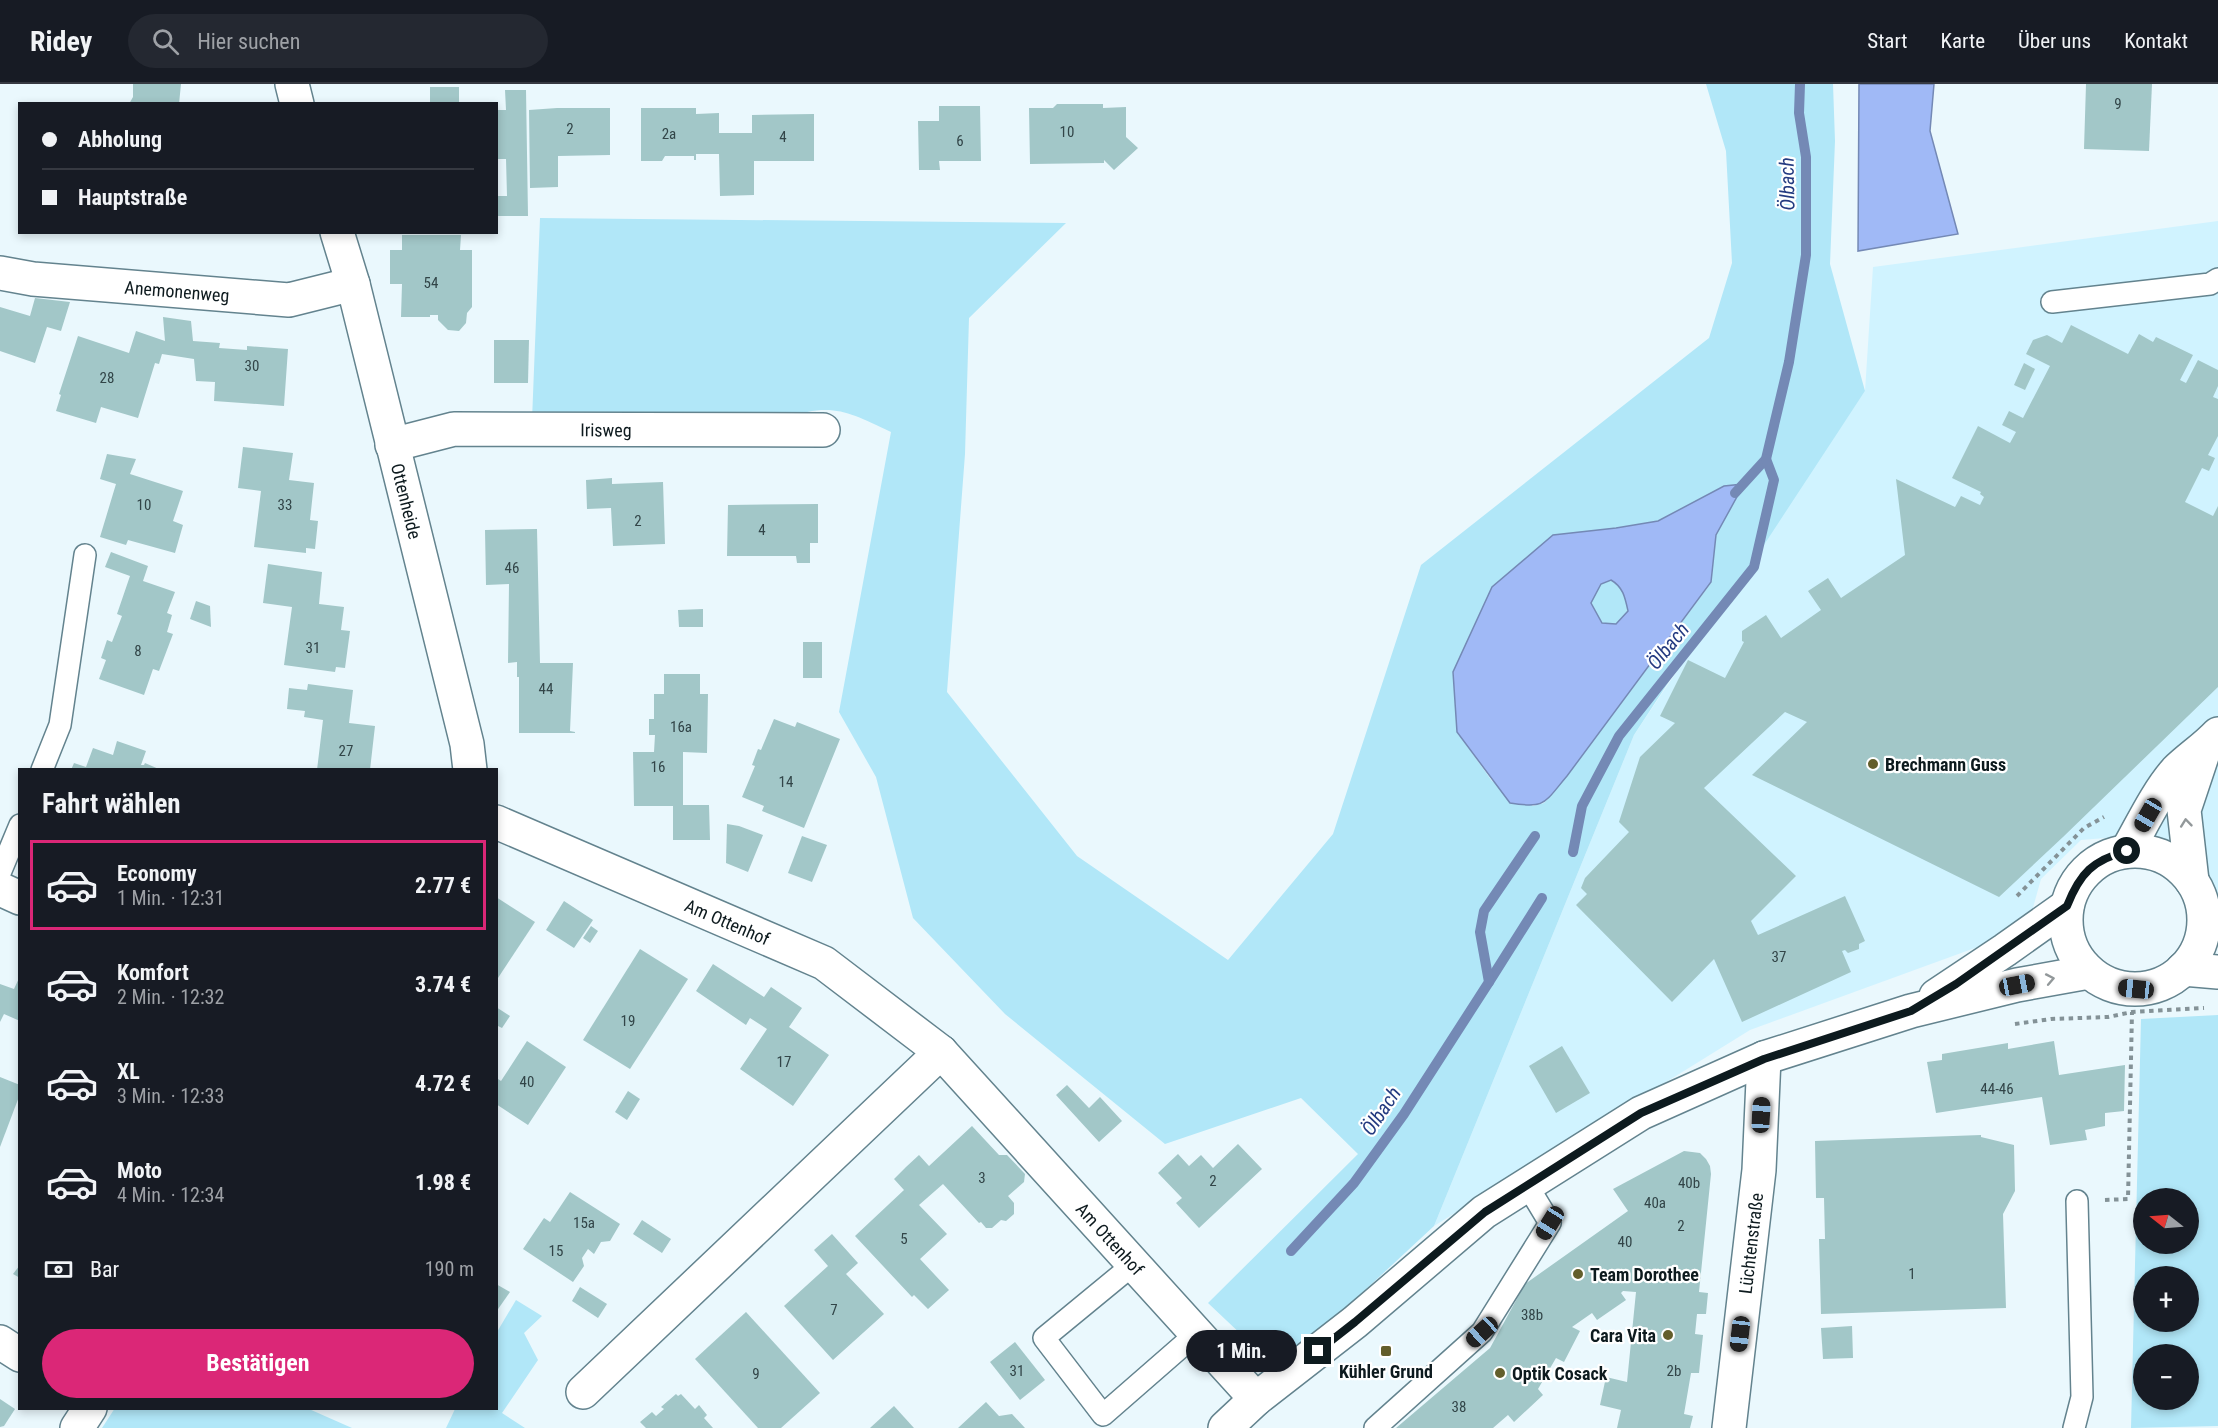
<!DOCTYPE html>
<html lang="de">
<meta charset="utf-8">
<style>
:root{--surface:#171b24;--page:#242831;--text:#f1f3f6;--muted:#9ea1a6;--line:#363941;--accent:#db2777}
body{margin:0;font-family:"Roboto Condensed",sans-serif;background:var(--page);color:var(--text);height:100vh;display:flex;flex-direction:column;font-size:22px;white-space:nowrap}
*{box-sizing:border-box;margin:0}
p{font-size:20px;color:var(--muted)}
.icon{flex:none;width:33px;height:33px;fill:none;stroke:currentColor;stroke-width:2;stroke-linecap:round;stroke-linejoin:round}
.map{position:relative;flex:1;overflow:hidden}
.details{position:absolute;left:18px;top:684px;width:480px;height:642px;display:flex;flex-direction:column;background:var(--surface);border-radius:0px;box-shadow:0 3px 9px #0003}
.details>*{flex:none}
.hud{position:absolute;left:18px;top:18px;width:480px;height:132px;border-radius:0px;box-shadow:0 3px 9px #0003;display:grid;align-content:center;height:132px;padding:0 24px;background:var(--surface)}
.needle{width:39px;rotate:287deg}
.buttons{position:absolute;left:2133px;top:1104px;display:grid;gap:12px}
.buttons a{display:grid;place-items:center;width:66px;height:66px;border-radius:50%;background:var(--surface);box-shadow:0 3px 9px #0003;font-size:30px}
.end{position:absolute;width:27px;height:27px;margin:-14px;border:8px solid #0d1a1e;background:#fff;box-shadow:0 0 0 3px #fff}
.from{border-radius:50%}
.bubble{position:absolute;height:42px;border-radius:21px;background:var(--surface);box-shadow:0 3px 9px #0003;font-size:20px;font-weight:700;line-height:42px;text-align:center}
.car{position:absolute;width:18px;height:36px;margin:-18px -9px;border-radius:8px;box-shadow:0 0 4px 2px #0007;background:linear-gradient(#222 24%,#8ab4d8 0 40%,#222 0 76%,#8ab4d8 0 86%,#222 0)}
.hud b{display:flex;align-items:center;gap:21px;height:57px;font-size:22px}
.hud b+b{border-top:2px solid var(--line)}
.hud i{width:15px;height:15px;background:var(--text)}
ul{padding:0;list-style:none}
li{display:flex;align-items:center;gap:18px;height:90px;margin:0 12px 9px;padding:0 12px;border:3px solid transparent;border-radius:0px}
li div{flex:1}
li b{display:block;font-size:22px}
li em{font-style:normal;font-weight:700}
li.on{border-color:var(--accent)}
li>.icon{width:54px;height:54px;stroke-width:1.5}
h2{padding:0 24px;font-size:27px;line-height:72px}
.pay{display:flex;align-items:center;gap:15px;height:66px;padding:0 24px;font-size:22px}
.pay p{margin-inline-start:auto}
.cta{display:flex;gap:12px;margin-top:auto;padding:12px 24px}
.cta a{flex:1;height:69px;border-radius:36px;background:var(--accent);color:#fff;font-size:24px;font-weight:700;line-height:69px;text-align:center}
header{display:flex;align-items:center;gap:36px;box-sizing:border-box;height:84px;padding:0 30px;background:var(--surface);border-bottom:2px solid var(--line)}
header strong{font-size:28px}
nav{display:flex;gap:33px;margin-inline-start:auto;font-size:21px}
.search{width:420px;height:54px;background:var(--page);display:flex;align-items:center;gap:15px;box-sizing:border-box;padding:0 21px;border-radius:33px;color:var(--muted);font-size:22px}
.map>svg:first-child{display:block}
.built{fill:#d0f3ff}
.green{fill:#b1e7f8;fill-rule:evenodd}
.water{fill:#a0b9f6;stroke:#7489b5;stroke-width:1.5;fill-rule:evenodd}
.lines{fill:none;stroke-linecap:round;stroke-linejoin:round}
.stream{stroke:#7489b5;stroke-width:10}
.building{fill:#a2c7c8}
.service-casing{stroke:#63838e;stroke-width:24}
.minor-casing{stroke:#63838e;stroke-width:36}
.secondary-casing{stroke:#63838e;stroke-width:36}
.path{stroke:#849297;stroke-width:4;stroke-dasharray:4.5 4.5;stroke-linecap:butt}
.service{stroke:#fff;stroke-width:21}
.minor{stroke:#fff;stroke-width:33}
.secondary{stroke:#fff;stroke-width:33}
.oneway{stroke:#92989a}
.route{stroke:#0d1a1e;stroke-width:8}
.poi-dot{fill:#635e2b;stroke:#fff;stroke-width:2}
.labels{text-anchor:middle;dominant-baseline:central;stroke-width:4.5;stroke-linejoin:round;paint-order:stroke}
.number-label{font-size:15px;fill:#324548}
.street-label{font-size:18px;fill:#0d1a1e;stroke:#fff}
.poi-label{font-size:18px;font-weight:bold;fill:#0d1a1e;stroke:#fff;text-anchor:start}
.water-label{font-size:20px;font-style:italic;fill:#243b81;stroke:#fff}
</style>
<header>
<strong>Ridey</strong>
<div class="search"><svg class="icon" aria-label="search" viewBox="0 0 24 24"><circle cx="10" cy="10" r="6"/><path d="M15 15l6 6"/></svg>Hier suchen</div>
<nav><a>Start</a><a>Karte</a><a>Über uns</a><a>Kontakt</a></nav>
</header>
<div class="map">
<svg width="2218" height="1344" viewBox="0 0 2218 1344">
<rect width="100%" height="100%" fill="#eaf8fd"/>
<path class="built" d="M2218 137V818L2178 764 2143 751 2081 756 2041 795 2027 845 1750 946 1434 1142 1634 651 1865 307 1873 183Z"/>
<g class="green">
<path d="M1706 0H1833L1835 57 1830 180 1865 307 1754 476 1689 567 1634 651 1434 1142 1279 1286 1208 1219 1358 1070 1301 1014 1165 1060 1005 930 913 834 876 693 839 628 891 348C848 328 833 318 785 334L532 336 540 134 1066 139 969 234 965 370 947 608 1077 772 1228 876 1333 750 1421 481 1709 254 1732 179 1726 67ZM1744 400 1716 451 1711 499 1567 692 1544 719 1533 722 1492 697 1457 648 1453 588 1616 444 1658 437 1724 402Z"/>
<path d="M1611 496C1623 503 1625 513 1628 527L1616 540 1602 539 1591 519 1601 500Z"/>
<path d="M2218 931V1342L2131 1344 2141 935ZM2188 1114V1160H2144V1114ZM2144 1192H2188V1238H2144ZM2144 1270H2188V1316H2144Z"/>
<path d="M516 1216 542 1232 524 1249 538 1276 502 1329 525 1344H446L455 1325 496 1324 497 1248Z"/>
<path d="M115 1324 309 1325 352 1344H102Z"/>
</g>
<g class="water">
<path d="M1859 0H1934L1930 47 1958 150 1858 167Z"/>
<path d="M1744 400 1716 451 1711 498 1567 692C1544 719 1546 725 1510 719L1457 648 1453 588 1492 503 1553 451 1616 444 1658 437 1724 402ZM1611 496C1623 503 1625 513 1628 527L1616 540 1602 539 1591 519 1601 500Z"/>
</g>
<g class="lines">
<g class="stream">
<path d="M1735 409 1766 375 1789 278 1806 171V73L1799 29 1800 0"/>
<path d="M1573 768 1582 722 1619 652 1754 483 1774 396 1766 375"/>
<path d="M1489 898 1542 814"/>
<path d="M1291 1167 1354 1099 1404 1030 1489 898 1480 848 1484 827 1535 752"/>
</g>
</g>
<g class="building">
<path d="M133 0H181L179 20H129L133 13Z"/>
<path d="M2086 0H2152L2149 67 2084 65Z"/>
<rect x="430" y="3" width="29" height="16"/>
<path d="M505 6H526L528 132H496V112H507L506 75H496V26H506Z"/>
<path d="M1057 20H1103V24L1126 23V53L1138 64 1114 86 1104 76V79L1030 80 1029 24H1053Z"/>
<path d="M939 22H980L981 77H939L940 86H919L918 37H939Z"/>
<path d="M557 24H610V71L558 72V103L530 104 529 26Z"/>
<path d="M641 24H696V30L719 29V49H752V31L814 30V77H754V111L720 112 719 70H696V76H694V72H665L662 77H641Z"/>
<path d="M402 151H461L460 166H472V223L467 229 466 239 459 247 448 246 438 236V231H430V233H401L402 200H390V166H402Z"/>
<path d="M35 214 70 218 61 247 47 243 35 279 0 267V223L30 232Z"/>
<path d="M163 233 191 237 193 257 220 259 219 264 247 266V262L288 265 284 322 214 317 215 298 196 297 194 275 162 270 159 280 155 279 138 334 101 323 96 339 56 327 61 311 59 310 78 252 129 269 136 247 165 257Z"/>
<path d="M2071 241 2128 270 2139 250 2153 258 2156 253 2193 271 2180 296 2186 299 2198 276 2218 286V302L2213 313 2218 315V352L2208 371 2215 374 2209 387 2202 384 2185 418 2213 432 2218 422V603L2063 753 1999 813 1752 691 1807 638 1785 628 1704 704 1796 792 1751 837 1758 851 1845 812 1865 857 1859 860V865L1848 869 1845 866 1842 867 1851 888 1742 938 1714 875 1672 918 1576 821 1587 810 1581 804 1585 794 1629 748 1619 738 1640 673 1675 639 1660 632 1688 576 1725 594 1744 558 1742 557V547L1766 531 1781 554 1821 526 1808 507 1828 494 1841 514 1905 471 1896 395 1955 423 1961 412 1980 421 1984 413 1980 410 1981 408 1952 394 1978 342 2010 359 2016 348 2002 341 2009 327 2023 334 2050 282 2026 270 2033 256 2047 251 2062 259Z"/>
<path d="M494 256H529L528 299H494Z"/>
<path d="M2024 279 2035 285 2025 306 2014 301Z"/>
<path d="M243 363 293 369 289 396 314 399 310 436 318 437 315 465 306 464V469L254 463 261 407 238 404Z"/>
<path d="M107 370 136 375 130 390 183 407 173 437 183 441 175 469 128 456 126 461 100 453 116 400 100 395Z"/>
<path d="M612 394V400L663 398 665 460 613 462 611 424 587 425 586 396Z"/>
<path d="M818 420V459H810V479H797L796 472H727L728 421Z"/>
<path d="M537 445 540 579H573L570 647 575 648V649H519V593H517V578L508 579 509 500 486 501 485 446Z"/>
<path d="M111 468 148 482 143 497 175 508 167 529 172 531 167 548 173 550 159 587 153 585 144 611 99 595 106 576 101 574 107 556 112 558 122 532 117 530 130 492 105 483Z"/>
<path d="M268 480 322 488 319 520 344 523 341 546 350 547 345 584 336 583 335 588 284 581 292 523 263 519Z"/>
<path d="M196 517 210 522 211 543 190 535Z"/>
<path d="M703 525V543H679L678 526Z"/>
<rect x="803" y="558" width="19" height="36"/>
<path d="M664 590H700V610H708L707 669 683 668V721H709L710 756H673V722H634L633 668H654L655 651H649V635H654V610H664Z"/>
<path d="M308 600 353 606 349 639 375 642 370 686H317L323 636 304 633 305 627 287 625 289 604 307 606Z"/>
<path d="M774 635 795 643 797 638 840 655 804 744 762 727 764 722 742 713 755 682 752 681 758 665 761 666Z"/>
<path d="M117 657 146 667 141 681H144L145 679 161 686H71L74 679 86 683 93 664 113 671Z"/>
<path d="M727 740 739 742 763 751 748 788 726 779Z"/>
<path d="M802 752 827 761 812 798 788 789Z"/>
<path d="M496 813 535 838 496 897Z"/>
<path d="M564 817 593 836 574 864 546 846Z"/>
<path d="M591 842 598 847 590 859 583 854Z"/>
<path d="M640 865 688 895 630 985 583 956Z"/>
<path d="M713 880 764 913 771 903 802 924 789 943 829 971 793 1022 740 985 767 945 750 934 746 941 696 907Z"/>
<path d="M20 892V937L4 930 0 938V900L14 905Z"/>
<path d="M496 923 510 932 502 944 496 941Z"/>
<path d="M527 957 566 983 528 1041 496 1020V998L498 995 501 997Z"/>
<path d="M2054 957 2059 991 2125 981 2124 1027 2105 1029V1042L2085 1046 2087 1056 2050 1061 2042 1013 1936 1029 1927 978 1942 976V970L2008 959V965Z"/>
<path d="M1562 962 1590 1009 1556 1029 1529 982Z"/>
<path d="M0 993 20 1001V1010L0 1063Z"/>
<path d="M1067 1001 1089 1024 1100 1013 1122 1037 1099 1058 1056 1011Z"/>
<path d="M628 1007 640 1015 627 1036 615 1028Z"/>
<path d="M972 1042 999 1071H1007L1025 1090 1024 1098 1008 1112 1014 1119V1130L1006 1137 1001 1136 992 1144H986L981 1138 979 1139 943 1100 919 1121 947 1150 920 1175 949 1206 928 1225 914 1211 912 1213 855 1152 904 1106 894 1095 906 1083 919 1071 929 1082Z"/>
<path d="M1981 1051V1053L2014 1061 2015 1107 2003 1130 2006 1224 1821 1230 1819 1155H1825L1824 1114H1816L1815 1057Z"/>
<path d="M1238 1060 1262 1085 1199 1144 1176 1119 1182 1114 1158 1089 1178 1070 1189 1082 1201 1071 1213 1084Z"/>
<path d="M1684 1067 1700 1069 1706 1075 1710 1082 1711 1090 1699 1208 1708 1209 1706 1230H1697L1695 1250 1703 1251 1699 1289H1691L1684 1330 1693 1332 1690 1344H1617L1621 1326 1600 1321 1606 1293 1627 1298 1636 1208 1623 1207 1621 1209 1626 1216 1597 1236 1592 1229 1572 1243 1580 1247 1564 1278 1556 1274 1538 1305 1543 1311 1514 1338 1508 1331 1493 1344H1396L1490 1264 1525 1200 1628 1127 1613 1105Z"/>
<path d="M570 1108 620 1140 610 1157 601 1158 594 1170 588 1165 582 1174 584 1182 573 1198 523 1165 544 1134 550 1138Z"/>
<path d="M642 1136 671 1155 662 1169 633 1150Z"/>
<path d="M832 1150 858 1179 846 1190 884 1230 833 1276 784 1222 828 1182 814 1166Z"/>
<path d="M20 1181V1194L13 1190Z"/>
<path d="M496 1200 510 1208 496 1228Z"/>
<path d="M580 1203 607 1220 598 1234 572 1217Z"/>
<path d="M746 1228 820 1309 781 1344H758L695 1275Z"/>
<path d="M1852 1242 1853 1274 1823 1275 1821 1244Z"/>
<path d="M1015 1258 1045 1296 1020 1316 990 1278Z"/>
<path d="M676 1310 678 1312 681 1310 695 1325 699 1321 707 1331 704 1334 713 1344H646L640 1338 652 1328 656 1332 664 1325 661 1323Z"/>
<path d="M0 1315 15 1325 4 1342 0 1343Z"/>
<path d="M986 1318 999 1332 1012 1330 1025 1344H958Z"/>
<path d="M894 1322 914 1344H870Z"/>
</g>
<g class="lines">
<g class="service-casing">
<g id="service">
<path d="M2052 218 2210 200 2218 195"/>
<path d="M42 686 60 641 85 471"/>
<path d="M0 789 20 741"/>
<path d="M1134 1180 1044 1254 1103 1331 1197 1249"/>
<path d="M1375 1344 1482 1248 1550 1139 1527 1101"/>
<path d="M2074 1344 2082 1313 2077 1117"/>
</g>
</g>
<g class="minor-casing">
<g id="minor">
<path d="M292 0 297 20"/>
<path id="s1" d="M337 148 353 200 467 660 470 686"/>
<path id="s2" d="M0 189 33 195 289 216 353 200"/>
<path id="s3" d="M392 361 454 345 823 346"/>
<path id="s4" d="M496 738 824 879 941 968 1256 1315"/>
<path d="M0 805 20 814"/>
<path d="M0 1258 20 1271"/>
<path d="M583 1308 941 968"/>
<path d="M77 1344 90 1324"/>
<path id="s5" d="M1729 1344 1759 1086 1764 974"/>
</g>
</g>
<g class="secondary-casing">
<g id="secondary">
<path d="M2127 767C2142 741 2156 710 2176 687 2189 674 2205 664 2218 650"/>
<circle cx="2135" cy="836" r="69"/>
<path d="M2192 797 2184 726 2204 666"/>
<path d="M2183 885 2218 888"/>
<path d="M1936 912 2005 866 2067 822"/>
<path d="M1225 1344 1256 1315 1355 1238 1484 1128 1641 1029 1764 974 1911 927 2017 901 2089 888"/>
</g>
</g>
<g class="path">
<path d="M2017 812 2084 744 2104 733"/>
<path d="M2015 940 2051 935 2108 933 2132 928 2204 924"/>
<path d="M2105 1116 2128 1115 2132 928"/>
</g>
<use href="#service" class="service"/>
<use href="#minor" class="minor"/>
<use href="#secondary" class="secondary"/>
</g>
<defs><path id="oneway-chevron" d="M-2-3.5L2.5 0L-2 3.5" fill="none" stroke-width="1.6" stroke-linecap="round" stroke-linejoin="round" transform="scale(1.5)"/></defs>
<g class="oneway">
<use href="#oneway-chevron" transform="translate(2186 739) rotate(-96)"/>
<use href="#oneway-chevron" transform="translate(2050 895) rotate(-11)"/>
</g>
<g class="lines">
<path class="route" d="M1318 1267 1355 1238 1485 1128 1641 1029 1764 975 1911 927 1956 900 2067 822C2080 789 2093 776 2127 767"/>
</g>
<g class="poi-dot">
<circle cx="1873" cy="680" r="6"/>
<circle cx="1578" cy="1190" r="6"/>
<circle cx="1668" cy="1251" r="6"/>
<rect x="1380" y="1261" width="12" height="12" rx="3"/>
<circle cx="1500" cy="1289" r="6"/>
</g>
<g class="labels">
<g class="number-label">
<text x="2118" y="20">9</text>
<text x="570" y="45">2</text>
<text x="1067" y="48">10</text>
<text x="669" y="50">2a</text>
<text x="783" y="53">4</text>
<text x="960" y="57">6</text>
<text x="431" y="199">54</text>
<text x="252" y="282">30</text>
<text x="107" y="294">28</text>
<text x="144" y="421">10</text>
<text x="285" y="421">33</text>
<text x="638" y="437">2</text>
<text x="762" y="446">4</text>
<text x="512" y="484">46</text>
<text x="313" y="564">31</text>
<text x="138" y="567">8</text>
<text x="546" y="605">44</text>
<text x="681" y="643">16a</text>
<text x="346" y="667">27</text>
<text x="658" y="683">16</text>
<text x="786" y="698">14</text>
<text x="1779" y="873">37</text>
<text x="628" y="937">19</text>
<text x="784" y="978">17</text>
<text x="527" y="998">40</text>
<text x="1997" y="1005">44-46</text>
<text x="982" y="1094">3</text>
<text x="1213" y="1097">2</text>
<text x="1689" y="1099">40b</text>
<text x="1655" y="1119">40a</text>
<text x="584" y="1139">15a</text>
<text x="1681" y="1142">2</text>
<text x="904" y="1155">5</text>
<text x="1625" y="1158">40</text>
<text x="556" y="1167">15</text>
<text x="1912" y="1190">1</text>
<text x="834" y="1226">7</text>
<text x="1532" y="1231">38b</text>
<text x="1017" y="1287">31</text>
<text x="1674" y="1287">2b</text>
<text x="756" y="1290">9</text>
<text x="1459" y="1323">38</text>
</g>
<g class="street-label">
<text stroke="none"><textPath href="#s2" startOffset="178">Anemonenweg</textPath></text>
<text stroke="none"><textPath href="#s3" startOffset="216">Irisweg</textPath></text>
<text stroke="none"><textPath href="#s1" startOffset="278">Ottenheide</textPath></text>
<text stroke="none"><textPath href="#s4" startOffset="252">Am Ottenhof</textPath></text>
<text stroke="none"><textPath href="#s4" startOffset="756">Am Ottenhof</textPath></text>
<text stroke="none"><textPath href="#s5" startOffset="186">Lüchtenstraße</textPath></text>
</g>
<g class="poi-label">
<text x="1885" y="680">Brechmann Guss</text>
<text x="1590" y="1190">Team Dorothee</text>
<text x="1656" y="1251" text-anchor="end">Cara Vita</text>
<text x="1386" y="1287" text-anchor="middle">Kühler Grund</text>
<text x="1512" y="1289">Optik Cosack</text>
</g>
<g class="water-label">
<text transform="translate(1787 100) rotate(-91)">Ölbach</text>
<text transform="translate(1668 562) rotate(-51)">Ölbach</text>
<text transform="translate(1381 1027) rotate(-56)">Ölbach</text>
</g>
</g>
</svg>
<div class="buttons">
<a><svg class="needle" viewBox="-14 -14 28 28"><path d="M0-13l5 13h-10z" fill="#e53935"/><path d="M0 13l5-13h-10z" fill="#9ea1a6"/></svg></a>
<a>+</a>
<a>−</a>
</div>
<i class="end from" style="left:2127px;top:767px"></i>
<i class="end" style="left:1318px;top:1267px"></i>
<div class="bubble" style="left:1186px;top:1246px;width:111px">1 Min.</div>
<i class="car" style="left:2148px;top:731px;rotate:210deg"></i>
<i class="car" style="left:2017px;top:901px;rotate:79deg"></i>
<i class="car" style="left:2136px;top:905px;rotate:276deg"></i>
<i class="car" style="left:1761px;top:1031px;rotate:3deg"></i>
<i class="car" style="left:1550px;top:1139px;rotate:212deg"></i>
<i class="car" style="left:1482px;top:1248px;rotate:228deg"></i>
<i class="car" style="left:1740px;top:1250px;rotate:187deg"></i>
<div class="hud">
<b><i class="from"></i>Abholung</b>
<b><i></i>Hauptstraße</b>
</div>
<section class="details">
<h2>Fahrt wählen</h2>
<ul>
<li class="on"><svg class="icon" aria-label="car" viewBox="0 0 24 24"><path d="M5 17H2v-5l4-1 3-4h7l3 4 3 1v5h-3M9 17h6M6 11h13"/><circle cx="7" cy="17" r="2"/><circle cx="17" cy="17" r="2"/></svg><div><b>Economy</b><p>1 Min. · 12:31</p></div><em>2.77 €</em></li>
<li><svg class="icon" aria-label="car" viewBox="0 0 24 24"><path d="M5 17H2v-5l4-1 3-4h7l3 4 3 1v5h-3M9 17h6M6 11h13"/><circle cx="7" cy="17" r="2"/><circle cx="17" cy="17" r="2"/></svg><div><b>Komfort</b><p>2 Min. · 12:32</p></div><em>3.74 €</em></li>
<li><svg class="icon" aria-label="car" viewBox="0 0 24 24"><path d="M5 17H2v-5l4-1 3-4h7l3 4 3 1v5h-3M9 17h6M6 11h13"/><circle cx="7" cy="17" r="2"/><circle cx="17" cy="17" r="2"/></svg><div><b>XL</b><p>3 Min. · 12:33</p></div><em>4.72 €</em></li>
<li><svg class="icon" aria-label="car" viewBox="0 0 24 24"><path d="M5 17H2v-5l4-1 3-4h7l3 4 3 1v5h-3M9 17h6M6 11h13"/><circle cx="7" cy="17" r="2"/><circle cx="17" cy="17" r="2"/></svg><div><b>Moto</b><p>4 Min. · 12:34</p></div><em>1.98 €</em></li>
</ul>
<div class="pay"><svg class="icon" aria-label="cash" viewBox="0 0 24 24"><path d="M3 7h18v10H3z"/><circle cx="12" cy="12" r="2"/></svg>Bar<p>190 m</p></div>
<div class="cta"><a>Bestätigen</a></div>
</section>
</div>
